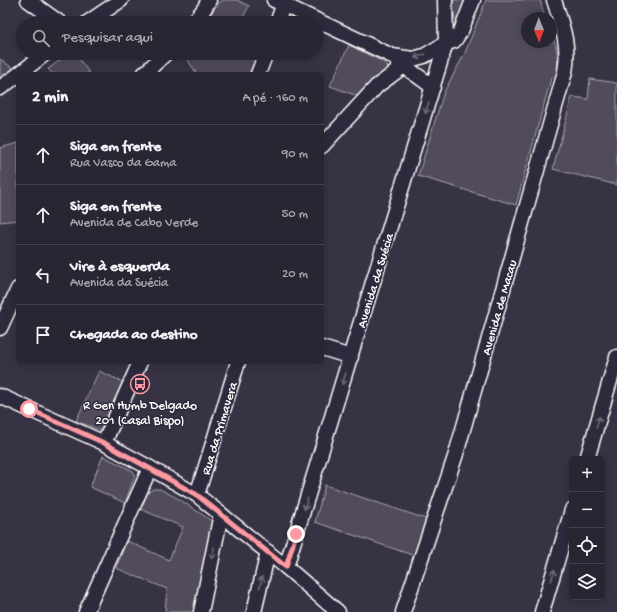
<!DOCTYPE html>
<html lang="pt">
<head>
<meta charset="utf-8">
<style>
  body { margin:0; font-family:"Gochi Hand",sans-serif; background:#353240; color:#f1f3f6 }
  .controls { position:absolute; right:12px; bottom:12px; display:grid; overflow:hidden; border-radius:6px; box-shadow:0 2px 10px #0003 }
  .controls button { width:36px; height:36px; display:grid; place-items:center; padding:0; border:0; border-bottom:1px solid #45434f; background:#292634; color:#f1f3f6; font:20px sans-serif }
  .compass { position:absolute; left:521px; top:12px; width:36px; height:36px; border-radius:50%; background:#292634; box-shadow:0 2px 10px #0003; rotate:179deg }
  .stop { position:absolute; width:12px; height:12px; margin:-9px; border:3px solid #ff9aa2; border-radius:50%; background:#fff }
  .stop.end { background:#ff9aa2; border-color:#fff; box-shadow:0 1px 4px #0008 }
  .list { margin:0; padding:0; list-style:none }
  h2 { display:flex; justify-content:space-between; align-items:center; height:52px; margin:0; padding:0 16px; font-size:17px }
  h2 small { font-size:13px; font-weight:400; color:#a5a5ac }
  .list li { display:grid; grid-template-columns:26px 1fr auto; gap:12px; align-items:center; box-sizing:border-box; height:60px; padding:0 16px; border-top:1px solid #45434f }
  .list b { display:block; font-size:15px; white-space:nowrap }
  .list p { margin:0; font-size:13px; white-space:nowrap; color:#a5a5ac }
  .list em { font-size:13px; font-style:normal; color:#a5a5ac }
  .icon { flex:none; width:22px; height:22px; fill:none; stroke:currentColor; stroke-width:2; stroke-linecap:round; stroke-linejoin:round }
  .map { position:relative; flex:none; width:617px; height:612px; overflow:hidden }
  .search { position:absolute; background:#292634; box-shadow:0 2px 10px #0003; left:16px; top:16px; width:308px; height:44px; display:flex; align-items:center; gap:10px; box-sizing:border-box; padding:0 14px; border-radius:22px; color:#a5a5ac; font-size:15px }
  .panel { position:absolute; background:#292634; box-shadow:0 2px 10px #0003; left:16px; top:72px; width:308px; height:292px; border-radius:6px }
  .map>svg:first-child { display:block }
  .green { fill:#514c5c; stroke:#a8a6ae }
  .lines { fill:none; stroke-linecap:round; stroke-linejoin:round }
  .minor-casing { stroke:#fff; stroke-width:17 }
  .minor { stroke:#2f2a3d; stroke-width:14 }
  .oneway { stroke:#6d6a77 }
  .route { stroke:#ff9aa2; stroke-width:5 }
  .labels { text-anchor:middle; stroke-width:3; stroke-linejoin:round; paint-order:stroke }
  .street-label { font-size:13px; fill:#fff; stroke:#2f2a3d }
  .poi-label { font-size:13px; fill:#fff; stroke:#2f2a3d }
</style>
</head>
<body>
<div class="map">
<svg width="617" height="612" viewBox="0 0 617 612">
  <rect width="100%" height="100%" fill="#373345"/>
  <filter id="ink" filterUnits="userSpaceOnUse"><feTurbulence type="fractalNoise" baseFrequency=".025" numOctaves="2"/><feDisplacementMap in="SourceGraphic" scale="8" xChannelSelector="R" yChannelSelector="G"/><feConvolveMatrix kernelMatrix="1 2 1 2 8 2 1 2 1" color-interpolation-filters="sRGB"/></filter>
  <g filter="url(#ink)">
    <!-- green -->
    <g class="green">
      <path d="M 223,0 L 237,0 L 249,6 L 240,23 L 204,23 L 218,4 Z"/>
      <path d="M 452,0 L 464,0 L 459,20 L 455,20 Z"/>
      <path d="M 486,0 L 540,0 L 545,18 L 527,18 L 527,42 L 551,42 L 551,37 C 560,46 557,64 557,75 L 551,79 L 516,205 L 418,176 L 444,92 L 465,53 Z"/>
      <path d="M 349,45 L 385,63 L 388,67 L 358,96 L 330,86 Z"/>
      <path d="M 70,53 L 75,53 L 90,74 L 53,74 L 48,69 Z"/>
      <path d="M 183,53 L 236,53 L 255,60 L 249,74 L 197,74 Z"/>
      <path d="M 0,59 L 14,69 L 0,78 Z"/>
      <path d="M 590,79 L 617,83 L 617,185 L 553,169 L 572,97 L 588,99 Z"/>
      <path d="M 18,143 L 18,220 L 0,222 L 0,148 Z"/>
      <path d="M 99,371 L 123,382 L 104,428 L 100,430 L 76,421 Z"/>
      <path d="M 103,456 L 133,471 L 135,475 L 125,503 L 90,487 Z"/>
      <path d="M 325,485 L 426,519 L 415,556 L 315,522 Z"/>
      <path d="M 153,489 L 160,489 L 179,499 L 213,522 L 195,612 L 165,612 L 167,589 L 116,568 L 127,541 L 169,560 L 183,527 L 140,509 L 148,493 Z"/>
    </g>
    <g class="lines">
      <defs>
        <g id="minor">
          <path d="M 28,0 L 60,23"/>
          <path d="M 274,0 L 392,56 L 404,66 L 433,87"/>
          <path d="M 87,23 L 121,0"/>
          <path d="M 193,23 L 204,9 L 209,0"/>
          <path d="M 277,23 L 285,0"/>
          <path d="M 392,56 L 413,59 L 424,56 L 446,43 L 454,41 L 461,31 L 473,0"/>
          <path d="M 19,74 L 46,53"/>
          <path d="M 144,74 L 166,53"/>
          <path d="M 258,74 L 266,53"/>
          <path d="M 0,88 L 18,75"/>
          <path d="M 322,146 L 377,86 L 404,66"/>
          <path d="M 0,328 L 18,289"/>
          <path d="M 322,348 L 351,357"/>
          <path d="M 0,396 L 104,443 L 150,468 L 197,495 L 286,567 L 338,612"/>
          <path d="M 104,443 L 140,362"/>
          <path d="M 587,459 L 617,357"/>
          <path d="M 197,495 L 238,362"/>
          <path d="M 286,567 L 446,43 L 445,0"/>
          <path d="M 86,612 L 150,468"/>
          <path d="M 201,612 L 221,514"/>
          <path d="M 254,612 L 268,552"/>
          <path d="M 403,612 L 456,454 L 565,72 C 570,46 562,25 554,0"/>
          <path d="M 542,612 L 572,510"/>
        </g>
      </defs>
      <!-- minor casing -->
      <use href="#minor" class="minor-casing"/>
      <!-- minor -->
      <use href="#minor" class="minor"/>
    </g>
    <!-- one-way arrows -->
    <defs><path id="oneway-shaft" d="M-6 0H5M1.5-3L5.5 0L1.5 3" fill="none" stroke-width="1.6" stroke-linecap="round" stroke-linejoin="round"/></defs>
    <g class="oneway">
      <use href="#oneway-shaft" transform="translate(420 56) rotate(161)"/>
      <use href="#oneway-shaft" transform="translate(427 108) rotate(107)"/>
      <use href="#oneway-shaft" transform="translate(344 379) rotate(107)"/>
      <use href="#oneway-shaft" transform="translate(598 422) rotate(-74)"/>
      <use href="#oneway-shaft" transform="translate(306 504) rotate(107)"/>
      <use href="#oneway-shaft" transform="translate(213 553) rotate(101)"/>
      <use href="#oneway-shaft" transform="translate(553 575) rotate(-74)"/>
      <use href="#oneway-shaft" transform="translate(261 582) rotate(-77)"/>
    </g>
  </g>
  <g class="lines" filter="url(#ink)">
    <!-- route -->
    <path class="route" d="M 29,409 L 104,443 L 197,495 L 286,567 L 296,534"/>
  </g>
  <!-- icons -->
  <defs>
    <symbol id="bus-ring" viewBox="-11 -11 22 22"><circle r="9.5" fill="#2f2a3d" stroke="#ff9aa2" stroke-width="1.5"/><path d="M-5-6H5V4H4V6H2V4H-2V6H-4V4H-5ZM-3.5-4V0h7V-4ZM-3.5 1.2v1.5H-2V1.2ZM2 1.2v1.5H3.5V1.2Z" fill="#ff9aa2"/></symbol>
  </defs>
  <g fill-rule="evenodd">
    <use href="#bus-ring" x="129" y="373" width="22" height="22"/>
  </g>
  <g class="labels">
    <!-- street labels -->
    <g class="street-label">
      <text transform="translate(374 280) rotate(-73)" y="5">Avenida da Suécia</text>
      <text transform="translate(498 307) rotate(-74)" y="5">Avenida de Macau</text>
      <text transform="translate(218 428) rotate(-73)" y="5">Rua da Primavera</text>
    </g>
    <!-- poi labels -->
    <g class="poi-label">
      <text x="140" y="409">R Gen Humb Delgado<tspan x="140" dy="15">201 (Casal Bispo)</tspan></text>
    </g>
  </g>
</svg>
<div class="controls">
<button>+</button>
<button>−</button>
<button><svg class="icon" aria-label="locate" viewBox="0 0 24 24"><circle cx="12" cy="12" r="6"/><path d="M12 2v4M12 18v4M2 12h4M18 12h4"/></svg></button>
<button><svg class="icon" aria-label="layers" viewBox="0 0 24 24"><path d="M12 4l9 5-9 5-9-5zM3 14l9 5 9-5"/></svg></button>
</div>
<svg class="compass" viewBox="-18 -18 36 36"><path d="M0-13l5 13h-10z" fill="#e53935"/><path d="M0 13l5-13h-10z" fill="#a5a5ac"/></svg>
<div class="stop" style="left:29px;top:409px"></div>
<div class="stop end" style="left:296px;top:534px"></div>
<div class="search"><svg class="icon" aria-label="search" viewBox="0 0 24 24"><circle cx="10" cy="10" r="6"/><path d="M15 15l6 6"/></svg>Pesquisar aqui</div>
<section class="panel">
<h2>2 min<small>A pé · 160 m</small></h2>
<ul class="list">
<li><svg class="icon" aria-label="ahead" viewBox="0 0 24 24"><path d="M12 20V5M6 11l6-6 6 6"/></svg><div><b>Siga em frente</b><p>Rua Vasco da Gama</p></div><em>90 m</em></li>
<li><svg class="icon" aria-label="ahead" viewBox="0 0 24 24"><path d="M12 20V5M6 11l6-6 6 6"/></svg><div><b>Siga em frente</b><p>Avenida de Cabo Verde</p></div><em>50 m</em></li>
<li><svg class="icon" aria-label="left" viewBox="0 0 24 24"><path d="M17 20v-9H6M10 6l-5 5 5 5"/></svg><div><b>Vire à esquerda</b><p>Avenida da Suécia</p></div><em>20 m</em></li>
<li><svg class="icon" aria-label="arrive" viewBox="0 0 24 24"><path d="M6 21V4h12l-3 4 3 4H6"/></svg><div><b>Chegada ao destino</b></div></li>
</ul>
</section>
</div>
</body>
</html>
